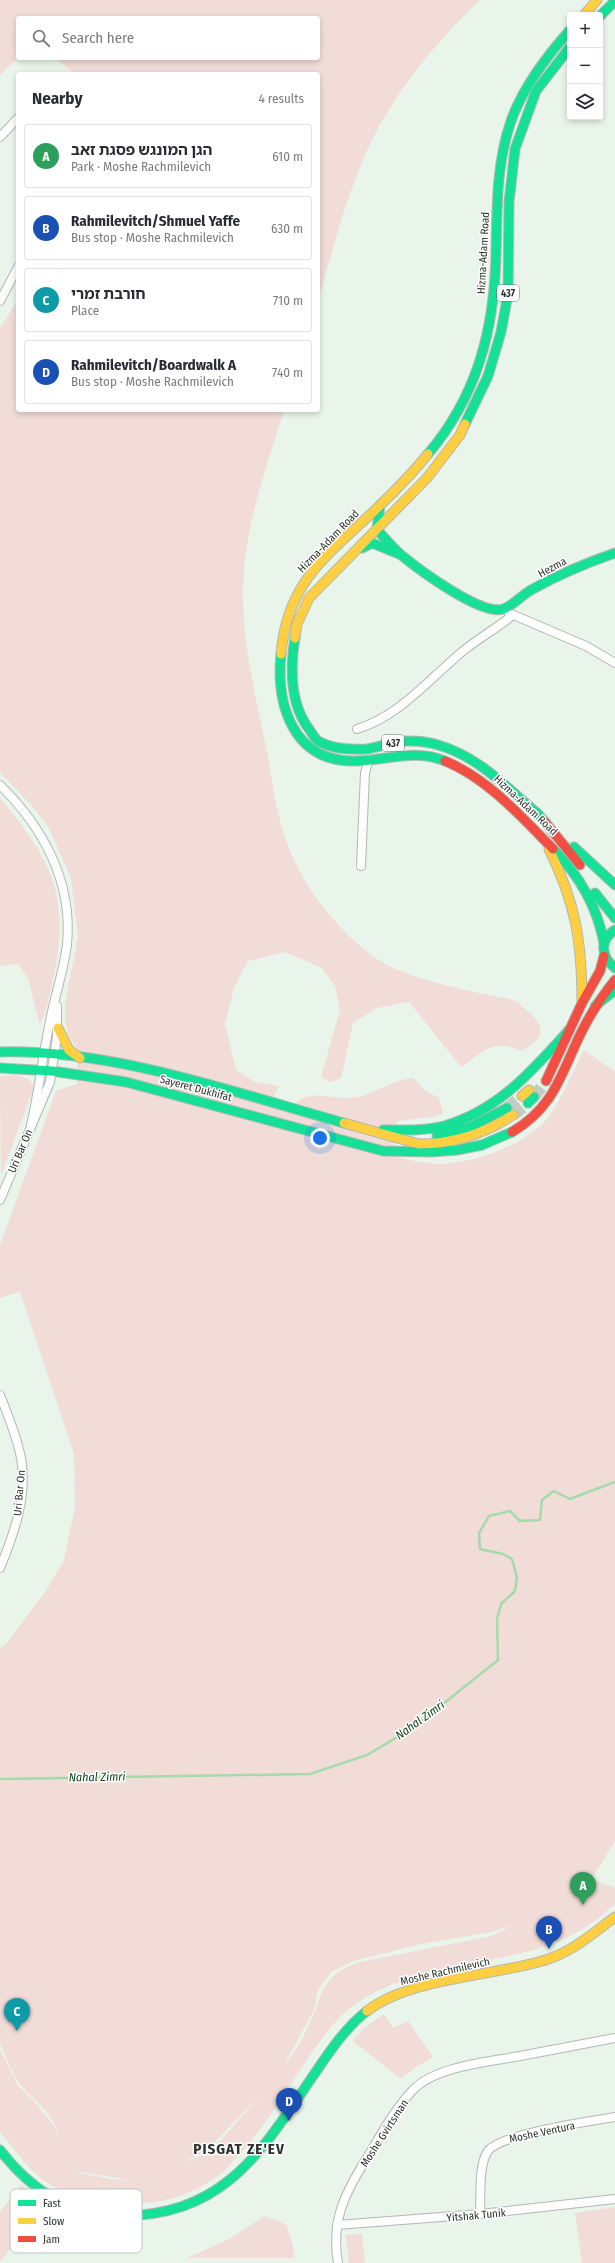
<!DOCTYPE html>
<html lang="en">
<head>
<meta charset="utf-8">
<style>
  body { margin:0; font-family:"Fira Sans Condensed","Noto Sans Hebrew",sans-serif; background:#f7f7f7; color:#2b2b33 }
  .controls { position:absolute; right:12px; top:12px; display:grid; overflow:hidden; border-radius:4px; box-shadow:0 2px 6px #0003 }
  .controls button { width:36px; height:36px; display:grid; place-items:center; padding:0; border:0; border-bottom:1px solid #e1e1e2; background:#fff; color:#2b2b33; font:20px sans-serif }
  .you { position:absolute; left:320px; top:1138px; width:14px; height:14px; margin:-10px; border:3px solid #fff; border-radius:50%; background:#1a73e8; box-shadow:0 0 0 6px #1a73e833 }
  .badge { display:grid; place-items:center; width:26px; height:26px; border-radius:50%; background:#0f766e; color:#fff; font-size:13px; font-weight:700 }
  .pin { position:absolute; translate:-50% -33px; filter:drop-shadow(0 1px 2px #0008) }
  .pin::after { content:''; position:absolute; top:21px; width:14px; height:12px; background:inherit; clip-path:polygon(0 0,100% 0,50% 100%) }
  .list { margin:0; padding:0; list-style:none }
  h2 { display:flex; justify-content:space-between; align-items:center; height:52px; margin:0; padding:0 16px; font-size:17px }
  h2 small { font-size:13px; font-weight:400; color:#7c7c81 }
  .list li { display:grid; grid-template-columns:26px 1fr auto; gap:12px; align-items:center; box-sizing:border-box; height:64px; margin:0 8px 8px; padding:0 8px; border:1px solid #e1e1e2; border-radius:4px }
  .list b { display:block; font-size:15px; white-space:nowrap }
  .list p { margin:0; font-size:13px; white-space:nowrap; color:#7c7c81 }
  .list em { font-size:13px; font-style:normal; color:#7c7c81 }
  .icon { flex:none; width:22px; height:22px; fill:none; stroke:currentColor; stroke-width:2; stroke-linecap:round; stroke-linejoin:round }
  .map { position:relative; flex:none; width:615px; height:2263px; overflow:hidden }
  .search { position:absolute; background:#fff; box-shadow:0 2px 6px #0003; left:16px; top:16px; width:304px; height:44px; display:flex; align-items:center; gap:10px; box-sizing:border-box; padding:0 14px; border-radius:4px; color:#7c7c81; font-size:15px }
  .panel { position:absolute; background:#fff; box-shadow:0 2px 6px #0003; left:16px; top:72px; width:304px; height:340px; border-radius:4px }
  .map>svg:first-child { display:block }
  .green { fill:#f1dcd8; fill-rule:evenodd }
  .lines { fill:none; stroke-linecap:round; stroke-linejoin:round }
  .stream { stroke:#a5daac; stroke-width:2.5 }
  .secondary-tunnel { stroke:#c3cdc4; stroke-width:12; stroke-dasharray:12 6; stroke-linecap:butt }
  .street-casing { stroke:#b1b9b2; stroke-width:10 }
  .fast-casing { stroke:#b1b9b2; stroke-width:11 }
  .slow-casing { stroke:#b1b9b2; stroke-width:11 }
  .jam-casing { stroke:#b1b9b2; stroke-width:11 }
  .street { stroke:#fcfdfc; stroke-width:8 }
  .fast { stroke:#16e098; stroke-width:9 }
  .slow { stroke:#ffcf43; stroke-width:9 }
  .jam { stroke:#f24e42; stroke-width:9 }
  .labels { text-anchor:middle; stroke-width:3; stroke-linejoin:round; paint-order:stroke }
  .shield { fill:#fff; stroke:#6b706c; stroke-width:1 }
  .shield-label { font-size:10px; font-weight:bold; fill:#2c332d }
  .street-label { font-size:11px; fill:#2c332d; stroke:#fff }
  .water-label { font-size:12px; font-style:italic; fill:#10431b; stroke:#fff }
  .district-label { font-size:15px; font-weight:bold; letter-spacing:1px; fill:#2c332d; stroke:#fff }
  .key { fill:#fff; stroke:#c0c2c0; stroke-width:1 }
  .key-label { font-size:11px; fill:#2c332d }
</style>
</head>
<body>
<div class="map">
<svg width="615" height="2263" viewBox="0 0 615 2263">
  <rect width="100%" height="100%" fill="#e9f4ea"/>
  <!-- green -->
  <g class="green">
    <path d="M 0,0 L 480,0 C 428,50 382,107 357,175 C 341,215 331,258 318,300 L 318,74 L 75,74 L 55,58 L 318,58 L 318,18 L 18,18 L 18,58 L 0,75 Z"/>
    <path d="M 18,300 L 18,410 L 284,410 C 269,459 251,508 245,559 C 237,624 254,689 267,752 C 273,785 277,820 290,851 C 300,874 316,901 333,919 C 350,938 370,957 393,968 C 418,979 447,986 474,992 C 487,995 502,996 514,1001 C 519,1003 523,1007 527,1011 C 549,1028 543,1039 521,1051 C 492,1038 485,1051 461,1067 L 409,1002 L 377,1008 L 353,1023 L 341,1078 L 330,1082 L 321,1077 L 340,1010 L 335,986 L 322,968 L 285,952 L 248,961 L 234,988 L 225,1024 L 236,1070 L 255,1082 L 279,1086 L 273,1097 L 296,1104 L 298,1100 C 318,1090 337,1101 358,1097 C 379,1092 391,1080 413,1078 L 426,1091 L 439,1098 L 443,1113 L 433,1117 L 397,1121 L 394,1156 C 408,1160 424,1163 438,1164 C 473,1164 530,1144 550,1115 C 564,1095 573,1071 584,1050 L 615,1072 L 615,1841 L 594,1875 L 581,1882 L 591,1878 L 615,1888 L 615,1903 C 546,1975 439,1950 360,2001 C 334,2017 317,2046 300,2070 C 280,2101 261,2132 236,2158 C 230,2164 225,2172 218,2176 C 171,2209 119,2211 66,2192 C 41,2183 25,2164 10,2144 C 7,2140 1,2135 0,2130 C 0,2124 0,2115 0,2109 C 0,2089 0,2070 0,2050 L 19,2087 L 33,2100 L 54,2126 L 59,2138 C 53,2108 30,2101 16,2078 C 10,2068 5,2055 0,2044 L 0,1648 L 6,1644 L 46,1591 L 64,1560 L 75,1507 L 74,1454 L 20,1292 L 0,1298 L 0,1245 L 56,1091 L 77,1084 L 78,1051 L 68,1034 L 65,1020 L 65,1003 L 78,937 L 71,878 L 48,826 L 31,805 L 0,772 L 0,328 ZM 515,1924 L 492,1936 L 360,1962 C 349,1966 339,1970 331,1979 C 321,1989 320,1999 315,2011 C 307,2031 296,2052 283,2067 L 315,2008 L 317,1992 L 331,1972 L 353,1961 L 422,1944 L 491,1932 ZM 264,2091 L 215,2147 L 200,2156 L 179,2164 L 206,2151 ZM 65,2157 L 80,2172 L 130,2180 L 111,2179 L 80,2173 Z"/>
    <path d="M 0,798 C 48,856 70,892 55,969 C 51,988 48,1007 40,1025 L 28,978 L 18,964 L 0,966 Z"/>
    <path d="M 14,1075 C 24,1077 30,1077 34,1087 L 1,1176 L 0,1076 Z"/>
    <path d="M 384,2014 L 393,2028 L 408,2021 L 433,2057 L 416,2067 L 401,2079 L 353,2041 L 364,2028 Z"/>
    <path d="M 21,2185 L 45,2203 L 0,2262 L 0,2212 Z"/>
    <path d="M 615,2207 L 615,2263 L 582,2263 L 575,2213 Z"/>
    <path d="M 265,2216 L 287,2225 L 294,2250 L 293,2258 L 187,2258 L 227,2240 Z"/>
    <path d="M 362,2234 L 365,2263 L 349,2263 L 346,2235 Z"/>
  </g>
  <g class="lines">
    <!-- stream -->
    <path class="stream" d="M 0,1779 L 310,1774 L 367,1755 L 414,1727 L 498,1660 L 497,1619 L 501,1604 L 515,1591 L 517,1577 L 512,1559 L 503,1554 L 480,1549 L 479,1533 L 489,1516 L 510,1511 L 520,1521 L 540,1520 L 542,1500 L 554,1491 L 570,1499 L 615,1482"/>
    <!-- secondary-tunnel -->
    <g class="secondary-tunnel">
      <path d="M 534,1097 L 546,1081"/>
      <path d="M 507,1108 L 522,1096"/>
      <path d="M 513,1115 L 528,1103"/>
    </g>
    <defs>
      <g id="street">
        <path d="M 0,137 L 18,118"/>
        <path d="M 0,301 L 18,267"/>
        <path d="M 509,613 L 586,646 L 615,663"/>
        <path d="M 357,729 C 400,716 429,679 463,651 C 479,638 497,628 513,615"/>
        <path d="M 0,785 C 43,827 73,882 67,944 C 64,970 55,995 50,1021 C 43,1055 39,1090 31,1125"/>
        <path d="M 361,866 L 365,773 L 368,762 L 372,759"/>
        <path d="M 0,1200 L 50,1082 L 57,1037 L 57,1006"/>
        <path d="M 0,1395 C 8,1415 17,1437 21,1458 C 28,1495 14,1534 0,1568"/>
        <path d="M 480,2214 C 481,2197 478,2165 488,2151 C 500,2134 591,2121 615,2117"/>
        <path d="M 337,2225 L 480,2214 L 615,2199"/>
        <path d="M 338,2263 C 331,2221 344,2195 365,2161 C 380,2137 394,2109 414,2089 C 437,2066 489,2062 520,2056 C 552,2050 583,2044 615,2038"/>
      </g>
      <g id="fast">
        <path d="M 600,16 L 615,1"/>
        <path d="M 465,424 L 488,376 L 501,332 L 508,294 L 509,202 L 515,149 L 536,91 L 570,47"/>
        <path d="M 428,454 C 477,396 494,331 496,256 C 497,211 496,164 511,121 C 523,87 546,57 570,30"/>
        <path d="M 380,505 L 377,530 C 385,538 392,547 400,554 C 418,569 481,616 503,609 C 513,606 522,595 531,590 C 558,575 586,563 615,553"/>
        <path d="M 362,548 L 372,543 L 399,554"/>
        <path d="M 295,638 C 290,669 290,704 309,729 C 312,733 314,738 318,741 C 332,749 350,750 366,749 C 376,748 386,744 395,742 C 408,740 426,741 438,745 C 478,756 506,787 537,813 L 545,822"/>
        <path d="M 281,654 C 276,705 293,762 355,761 C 386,761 414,748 445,761"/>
        <path d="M 574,847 L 615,885"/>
        <path d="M 553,849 C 580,876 597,906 604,943"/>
        <path d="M 595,893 L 615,918"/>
        <path d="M 615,930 C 599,940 601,957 615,968"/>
        <path d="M 595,1006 L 615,990"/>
        <path d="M 0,1052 C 113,1049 236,1093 344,1123"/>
        <path d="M 0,1068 L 52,1071 L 126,1082 L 383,1151 L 431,1152 L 457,1150 L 482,1145 L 512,1132"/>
        <path d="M 528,1103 L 534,1097"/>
        <path d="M 383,1130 C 403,1130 424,1131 444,1126 C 498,1111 533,1070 569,1030"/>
        <path d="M 437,1136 L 470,1127 L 507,1108"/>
        <path d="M 0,2150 C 29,2188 70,2216 119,2216 C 225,2216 261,2152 315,2073 C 330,2051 346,2027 367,2011"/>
      </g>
      <g id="slow">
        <path d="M 584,15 L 597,0"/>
        <path d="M 295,638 L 297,624 L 309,598 L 427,478 L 460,435 L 465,424"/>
        <path d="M 281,654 C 287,583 325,557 373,512 C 392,494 411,475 428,454"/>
        <path d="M 549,849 C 576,904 582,942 582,1003"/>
        <path d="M 58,1028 L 69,1050 L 80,1058"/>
        <path d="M 522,1096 L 529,1090"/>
        <path d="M 344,1123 L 419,1144 C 454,1144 484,1134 513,1115"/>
        <path d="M 367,2011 C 410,1978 491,1976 542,1961 C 571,1953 592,1934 615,1917"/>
      </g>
      <g id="jam">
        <path d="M 445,761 C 487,778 522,817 553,849"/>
        <path d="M 545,822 L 580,865"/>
        <path d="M 546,1081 L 582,1003 L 600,971 L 604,956"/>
        <path d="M 512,1132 C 555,1107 561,1073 582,1031 C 591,1013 602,996 615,980"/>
      </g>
    </defs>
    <!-- street casing -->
    <use href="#street" class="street-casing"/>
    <!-- fast casing -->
    <use href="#fast" class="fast-casing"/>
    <!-- slow casing -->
    <use href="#slow" class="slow-casing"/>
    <!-- jam casing -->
    <use href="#jam" class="jam-casing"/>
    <!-- street -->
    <use href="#street" class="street"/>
    <!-- fast -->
    <use href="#fast" class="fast"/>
    <!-- slow -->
    <use href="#slow" class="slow"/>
    <!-- jam -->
    <use href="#jam" class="jam"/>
  </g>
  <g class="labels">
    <!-- shield labels -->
    <g class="shield">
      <rect x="497" y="285" width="22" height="16" rx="3"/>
      <rect x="382" y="735" width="22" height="16" rx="3"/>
    </g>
    <g class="shield-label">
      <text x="508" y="297">437</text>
      <text x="393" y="747">437</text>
    </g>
    <!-- street labels -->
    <g class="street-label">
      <text transform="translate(483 253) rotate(-87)" y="4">Hizma-Adam Road</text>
      <text transform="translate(328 541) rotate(-46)" y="4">Hizma-Adam Road</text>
      <text transform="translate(552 567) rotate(-28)" y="4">Hezma</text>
      <text transform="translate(526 805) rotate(43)" y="4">Hizma-Adam Road</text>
      <text transform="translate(196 1088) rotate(15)" y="4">Sayeret Dukhifat</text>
      <text transform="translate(20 1151) rotate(-67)" y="4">Uri Bar On</text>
      <text transform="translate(19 1493) rotate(-85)" y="4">Uri Bar On</text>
      <text transform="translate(445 1971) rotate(-13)" y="4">Moshe Rachmilevich</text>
      <text transform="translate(542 2132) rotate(-12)" y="4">Moshe Ventura</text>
      <text transform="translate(384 2133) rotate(-57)" y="4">Moshe Gvirtsman</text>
      <text transform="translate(476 2215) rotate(-5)" y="4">Yitshak Tunik</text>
    </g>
    <!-- water labels -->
    <g class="water-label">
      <text transform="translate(420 1720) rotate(-36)" y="4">Nahal Zimri</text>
      <text transform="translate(97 1777) rotate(-1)" y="4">Nahal Zimri</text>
    </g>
    <!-- district labels -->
    <g class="district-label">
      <text x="239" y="2154">PISGAT ZE'EV</text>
    </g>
  </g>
  <!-- legend -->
  <rect x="10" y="2189" width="132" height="64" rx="6" class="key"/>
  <rect x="18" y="2200" width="18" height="6" fill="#16e098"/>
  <rect x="18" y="2218" width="18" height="6" fill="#ffcf43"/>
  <rect x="18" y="2236" width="18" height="6" fill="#f24e42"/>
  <g class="key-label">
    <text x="43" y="2207">Fast</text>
    <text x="43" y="2225">Slow</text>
    <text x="43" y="2243">Jam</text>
  </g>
</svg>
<div class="controls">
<button>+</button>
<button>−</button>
<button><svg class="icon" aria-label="layers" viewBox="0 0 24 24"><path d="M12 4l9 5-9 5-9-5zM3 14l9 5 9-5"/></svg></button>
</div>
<div class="you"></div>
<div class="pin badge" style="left:583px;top:1905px;background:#2e9e5b">A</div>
<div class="pin badge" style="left:549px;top:1949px;background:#1a4fb4">B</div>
<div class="pin badge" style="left:17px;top:2031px;background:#0f9aa8">C</div>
<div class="pin badge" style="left:289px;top:2121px;background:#1a4fb4">D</div>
<div class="search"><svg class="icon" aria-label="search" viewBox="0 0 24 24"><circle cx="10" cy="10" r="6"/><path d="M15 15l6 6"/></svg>Search here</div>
<section class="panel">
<h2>Nearby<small>4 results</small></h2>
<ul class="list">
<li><span class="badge" style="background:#2e9e5b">A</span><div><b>הגן המונגש פסגת זאב</b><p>Park · Moshe Rachmilevich</p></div><em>610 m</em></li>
<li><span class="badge" style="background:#1a4fb4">B</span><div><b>Rahmilevitch/Shmuel Yaffe</b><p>Bus stop · Moshe Rachmilevich</p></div><em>630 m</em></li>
<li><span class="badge" style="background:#0f9aa8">C</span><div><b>חורבת זמרי</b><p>Place</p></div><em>710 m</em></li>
<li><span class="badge" style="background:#1a4fb4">D</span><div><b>Rahmilevitch/Boardwalk A</b><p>Bus stop · Moshe Rachmilevich</p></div><em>740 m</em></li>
</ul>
</section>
</div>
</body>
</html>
